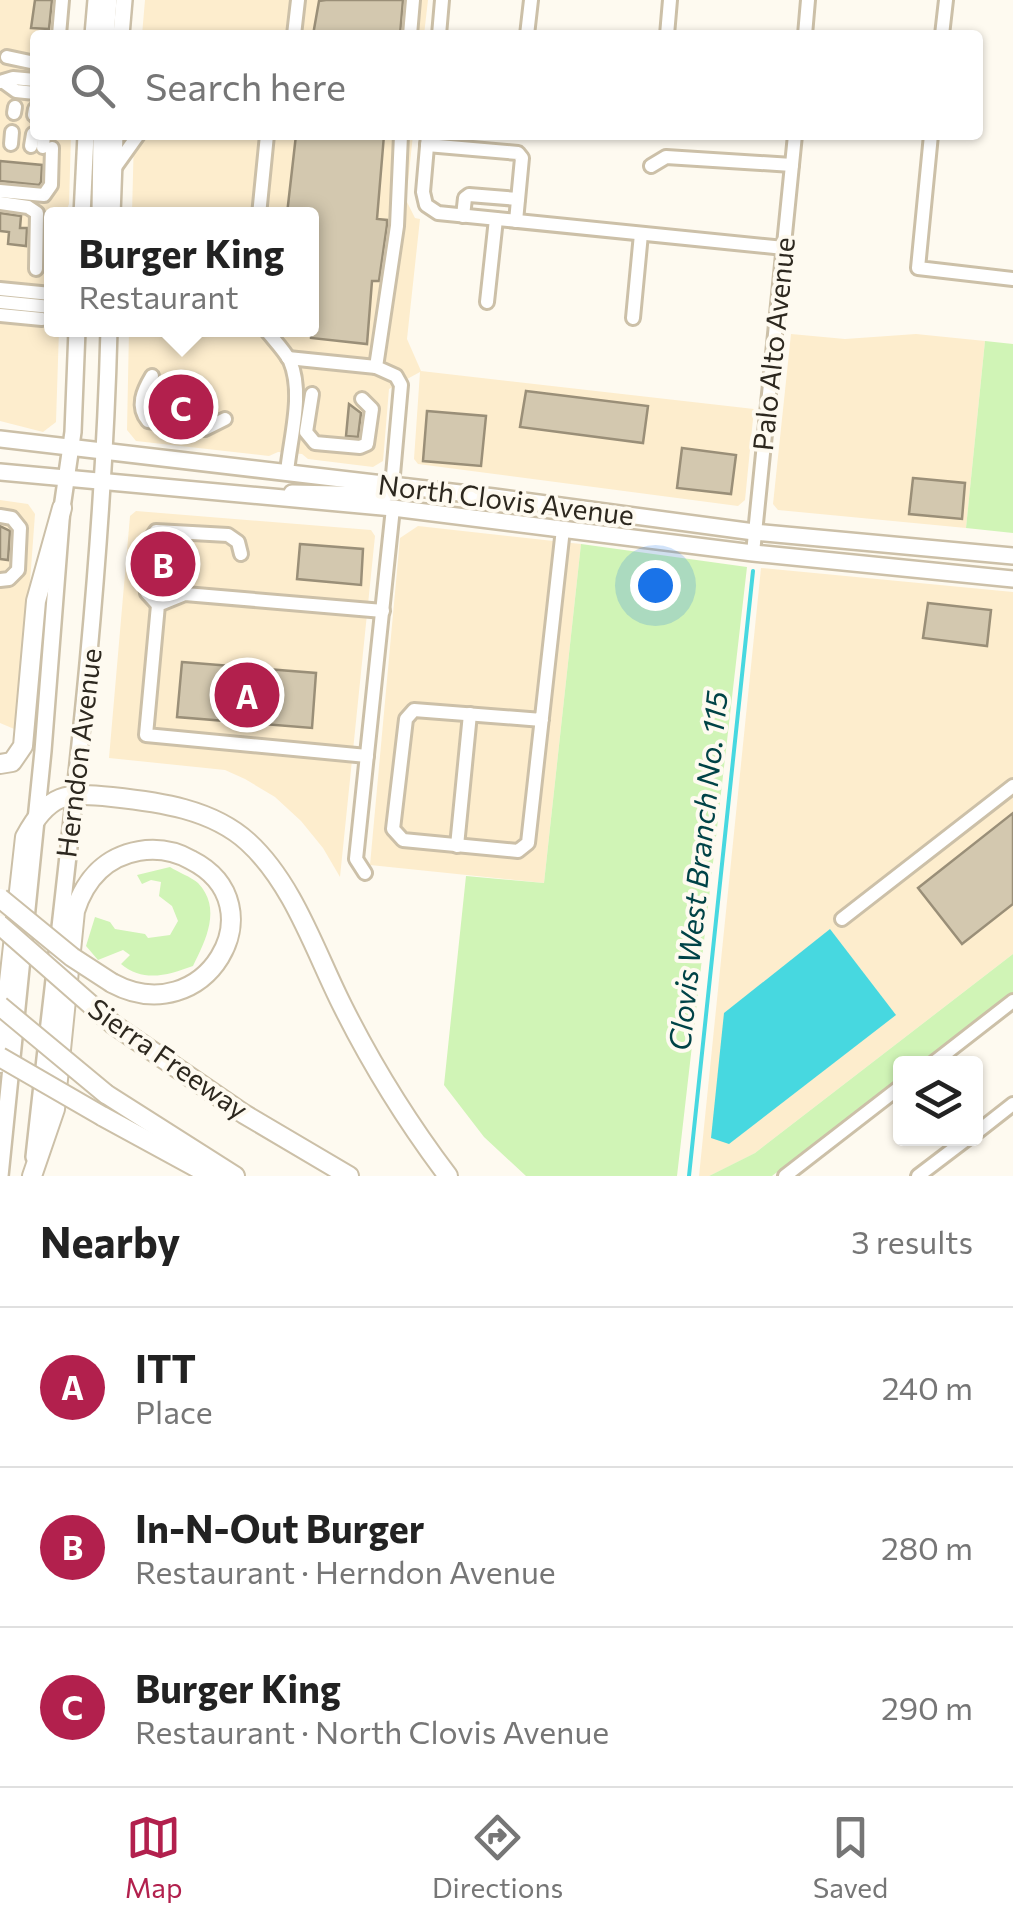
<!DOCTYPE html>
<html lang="en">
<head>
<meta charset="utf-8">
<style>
  body { margin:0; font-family:Commissioner,sans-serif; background:#f6f6f6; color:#222 }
  .controls { position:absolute; right:30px; bottom:30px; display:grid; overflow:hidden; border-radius:10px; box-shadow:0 2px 8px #0004 }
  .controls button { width:90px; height:90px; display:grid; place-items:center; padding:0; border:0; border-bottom:2px solid #e0e0e0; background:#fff; color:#222; font:50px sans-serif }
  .you { position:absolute; left:655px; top:585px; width:35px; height:35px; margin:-25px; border:8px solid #fff; border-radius:50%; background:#1a73e8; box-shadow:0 0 0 15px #1a73e833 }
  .badge { display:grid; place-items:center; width:65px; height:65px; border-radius:50%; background:#b2204d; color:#fff; font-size:32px; font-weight:700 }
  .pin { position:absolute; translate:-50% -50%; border:5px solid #fff; box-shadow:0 2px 10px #0006 }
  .popup { position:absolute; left:44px; top:207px; width:275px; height:130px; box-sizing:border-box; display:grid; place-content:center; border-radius:10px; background:#fff; filter:drop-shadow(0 2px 8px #0005); font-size:32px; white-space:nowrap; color:#767676 }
  .popup b { font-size:38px; color:#222 }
  .popup::after { content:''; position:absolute; left:50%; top:100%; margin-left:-20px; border:20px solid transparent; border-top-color:#fff }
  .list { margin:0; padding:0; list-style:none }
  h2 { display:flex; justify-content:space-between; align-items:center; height:130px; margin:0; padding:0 40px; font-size:42px }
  h2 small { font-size:32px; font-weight:400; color:#767676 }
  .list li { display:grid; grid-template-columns:65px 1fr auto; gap:30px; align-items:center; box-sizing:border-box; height:160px; padding:0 40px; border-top:2px solid #e0e0e0 }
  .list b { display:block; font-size:38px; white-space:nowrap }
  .list p { margin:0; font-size:32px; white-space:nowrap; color:#767676 }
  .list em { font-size:32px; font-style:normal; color:#767676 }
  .icon { flex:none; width:55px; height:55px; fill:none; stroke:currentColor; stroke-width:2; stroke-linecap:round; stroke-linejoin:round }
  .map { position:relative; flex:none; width:1013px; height:1176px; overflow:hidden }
  .search { position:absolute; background:#fff; box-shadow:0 2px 8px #0004; left:30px; right:30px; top:30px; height:110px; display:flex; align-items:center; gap:25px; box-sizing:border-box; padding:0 35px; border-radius:10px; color:#767676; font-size:38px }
  .sheet { height:610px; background:#fff }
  nav { display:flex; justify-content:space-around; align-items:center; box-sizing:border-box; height:140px; border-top:2px solid #e0e0e0; background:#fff; font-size:28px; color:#767676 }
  nav a { display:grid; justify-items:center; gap:5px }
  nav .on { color:#b2204d }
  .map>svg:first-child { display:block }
  .built { fill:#fdedcd }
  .green { fill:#d0f4b6 }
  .water { fill:#47d8e0 }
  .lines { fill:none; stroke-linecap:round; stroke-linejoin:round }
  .stream { stroke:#47d8e0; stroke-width:4 }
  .building { fill:#d3c8af; stroke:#9a8f78; stroke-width:2.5 }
  .minor-casing { stroke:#ccc0a8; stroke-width:18 }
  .major-casing { stroke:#ccc0a8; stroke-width:20 }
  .highway-casing { stroke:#ccc0a8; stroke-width:22 }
  .minor { stroke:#fff; stroke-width:12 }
  .major { stroke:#fff; stroke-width:15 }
  .highway { stroke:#fff; stroke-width:18 }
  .highway-bridge-casing { stroke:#ccc0a8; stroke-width:22; stroke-linecap:butt }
  .highway-bridge { stroke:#fff; stroke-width:18 }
  .labels { text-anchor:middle; stroke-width:8; stroke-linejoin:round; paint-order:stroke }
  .street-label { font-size:28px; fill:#2d281f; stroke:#fefaf0 }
  .water-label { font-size:30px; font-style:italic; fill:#004347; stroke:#fefaf0 }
</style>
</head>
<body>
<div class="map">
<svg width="1013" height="1176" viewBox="0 0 1013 1176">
  <rect width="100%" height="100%" fill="#fefaf0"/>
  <!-- built -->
  <g class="built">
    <path d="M 0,0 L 70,0 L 67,35 L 35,35 L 35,135 L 71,135 L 69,204 L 65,214 L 51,215 L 51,330 L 59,330 L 56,422 L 43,432 L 0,421 Z"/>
    <path d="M 145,0 L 428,0 L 424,35 L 142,35 Z"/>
    <path d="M 134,135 L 413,135 L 406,200 L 415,218 L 420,219 L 407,339 L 421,371 L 754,409 L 745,500 L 738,506 L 418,464 L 414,459 L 420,372 L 389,389 L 383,461 L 373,467 L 308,459 L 302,454 L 278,452 L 269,456 L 136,441 L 127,430 L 129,330 L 311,330 L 311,215 L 132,214 Z"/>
    <path d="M 791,334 L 845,339 L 916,334 L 985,341 L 966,528 L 778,510 L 773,504 Z"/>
    <path d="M 0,500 L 28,504 L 35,514 L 19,731 L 0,723 Z"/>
    <path d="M 136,511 L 371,530 L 375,536 L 340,877 L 323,848 L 301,821 L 275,797 L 245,779 L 225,770 L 109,758 L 130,516 Z"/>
    <path d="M 418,526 L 581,544 L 544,883 L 370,865 L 400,538 Z"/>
    <path d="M 761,568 L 1013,592 L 1013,954 L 755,1153 L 709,1176 L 699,1176 Z"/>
  </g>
  <!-- green -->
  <g class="green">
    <path d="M 985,341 L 1013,344 L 1013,533 L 966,528 Z"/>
    <path d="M 581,544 L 747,567 L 677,1176 L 526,1176 L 484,1137 L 444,1085 L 466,876 L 544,883 Z"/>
    <path d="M 170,867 C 178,872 191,877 198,883 C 222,908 206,940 193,966 C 168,975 144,983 121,964 L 130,955 L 123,950 L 98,960 L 86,946 L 95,917 L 110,922 L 115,929 L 145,934 L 148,938 L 170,935 L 178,921 L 172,906 L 159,896 L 161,882 L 151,880 L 142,884 L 137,875 Z"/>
    <path d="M 1013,954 L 1013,992 L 920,1063 L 900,1064 L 900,1078 L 772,1176 L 709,1176 L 755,1153 Z"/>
  </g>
  <!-- water -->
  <path class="water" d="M 830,929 L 896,1015 L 729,1144 L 711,1138 L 724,1013 Z"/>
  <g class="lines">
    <!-- stream -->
    <path class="stream" d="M 689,1176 L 753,571"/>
  </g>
  <!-- building -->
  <g class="building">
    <path d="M 35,0 L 52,0 L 49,29 L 31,28 Z"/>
    <path d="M 326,0 L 403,0 L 400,35 L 313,35 L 319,1 Z"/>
    <path d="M 296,135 L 384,135 L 377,219 L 387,220 L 387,225 L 379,281 L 372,281 L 367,344 L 311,338 L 311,214 L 287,214 Z"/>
    <path d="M 0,161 L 42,165 L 41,182 L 39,185 L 0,181 Z"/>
    <path d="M 0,213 L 21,216 L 20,228 L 27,228 L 26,246 L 8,244 L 9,232 L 0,231 Z"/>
    <path d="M 526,391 L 648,406 L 643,443 L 520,427 Z"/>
    <path d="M 159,394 L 204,398 L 202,419 L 157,412 Z"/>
    <path d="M 349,404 L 361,413 L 358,437 L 346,436 Z"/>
    <path d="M 427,411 L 486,416 L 481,466 L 423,461 Z"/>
    <path d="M 682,448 L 736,455 L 731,494 L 677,488 Z"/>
    <path d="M 913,478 L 965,483 L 962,519 L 909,514 Z"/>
    <path d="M 0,526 L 10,531 L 8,560 L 0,559 Z"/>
    <path d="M 161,541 L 177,543 L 173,588 L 156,586 Z"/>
    <path d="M 300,544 L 363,549 L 361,585 L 297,579 Z"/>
    <path d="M 928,603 L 991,610 L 987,646 L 923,638 Z"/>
    <path d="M 182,662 L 316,673 L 312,728 L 177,717 Z"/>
    <path d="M 1013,813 L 1013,904 L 962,944 L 918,888 Z"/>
  </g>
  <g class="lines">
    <defs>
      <g id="minor">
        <path d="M 59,35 L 62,0"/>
        <path d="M 294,35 L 298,0"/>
        <path d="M 410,35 L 413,0"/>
        <path d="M 439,35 L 442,0"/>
        <path d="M 527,35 L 531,0"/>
        <path d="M 667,35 L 670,0"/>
        <path d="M 805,35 L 808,0"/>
        <path d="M 942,35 L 946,0"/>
        <path d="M 7,57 L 35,63"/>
        <path d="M 0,82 L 13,78 L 35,80"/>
        <path d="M 5,83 L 16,91 L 35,93"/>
        <path d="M 14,113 L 15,107"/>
        <path d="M 34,115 L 35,109"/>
        <path d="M 428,135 L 423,192 L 426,205 L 438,213 L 784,248"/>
        <path d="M 931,135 L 918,268 L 1013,279"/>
        <path d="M 11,144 L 12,132"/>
        <path d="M 427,145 L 518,153 L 522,158 L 516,221"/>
        <path d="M 31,146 L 33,134"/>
        <path d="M 43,147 L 44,135"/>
        <path d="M 651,166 L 666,157 L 792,165"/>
        <path d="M 113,170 L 138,135"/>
        <path d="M 0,191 L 44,195 L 51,185 L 52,148"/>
        <path d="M 0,203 L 28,207 L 37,213 L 36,269"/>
        <path d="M 259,215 L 267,135"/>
        <path d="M 463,216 L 465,198 L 469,195 L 518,199"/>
        <path d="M 0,289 L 51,294"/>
        <path d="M 0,302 L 51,307"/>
        <path d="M 487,302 L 496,219"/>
        <path d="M 0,315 L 42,319"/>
        <path d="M 633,318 L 641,234"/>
        <path d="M 266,330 C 274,340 284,350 290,361 C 304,393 290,439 287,472"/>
        <path d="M 288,358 L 376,367"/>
        <path d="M 152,376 C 143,391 136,406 148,421 L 205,429 L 225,419"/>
        <path d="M 312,394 L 306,432 L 315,443 L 360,447 L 367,444 L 372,409 L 362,399"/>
        <path d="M 392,486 L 401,385 L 396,376 L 376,367 L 397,226 L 401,135"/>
        <path d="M 0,516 L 12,518 L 20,528 L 18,570 L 9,579 L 0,580"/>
        <path d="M 753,553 L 795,135"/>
        <path d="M 158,605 L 147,593 L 146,586 L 150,540 L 156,531 L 228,535 L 238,542 L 241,554"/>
        <path d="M 542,720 L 414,710 L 406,719 L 393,829 L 403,840 L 518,851 L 528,843 L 563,529"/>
        <path d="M 367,756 L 146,735 L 158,605 L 185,594 L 383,611"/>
        <path d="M 457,846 L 470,714"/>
        <path d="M 365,873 L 356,859 L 393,508"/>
        <path d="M 842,919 L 1013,786"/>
        <path d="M 932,1064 L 1013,1001"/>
        <path d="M 976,1133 L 1013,1104"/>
        <path d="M 785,1176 L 900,1087"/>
        <path d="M 918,1176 L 968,1138"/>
      </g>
      <g id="major">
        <path d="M 93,35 L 96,0"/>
        <path d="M 106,35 L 109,0"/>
        <path d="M 121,35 L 124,0"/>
        <path d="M 82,215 L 86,135"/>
        <path d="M 100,215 L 101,135"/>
        <path d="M 112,215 L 115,135"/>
        <path d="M 0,439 L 494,497 L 754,532 L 1013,556"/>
        <path d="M 0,472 L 393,508 L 753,553 L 1013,579"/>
        <path d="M 292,493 L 379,495 L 386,494 L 392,486"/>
        <path d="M 34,1157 C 64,881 102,607 109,330"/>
        <path d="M 0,1176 L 43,751 L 62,508 L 73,432 L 77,330"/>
      </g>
      <g id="highway">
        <path d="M 0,764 L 12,762 L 23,746 L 36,601 L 62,508"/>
        <path d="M 114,1025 L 244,1114 L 349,1176"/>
        <path d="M 0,1063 L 25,837 C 49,793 66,792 112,797 C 159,802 212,809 248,842 C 294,884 316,954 343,1007 C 373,1067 408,1123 448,1176"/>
        <path d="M 106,1094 L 235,1176"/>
        <path d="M 102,1116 L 212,1176"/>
        <path d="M 32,1176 L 55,1109 L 75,911 C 85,880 105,857 139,851 C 157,848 175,851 191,860 C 280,905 205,1033 112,983"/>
      </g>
    </defs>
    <!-- minor casing -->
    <use href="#minor" class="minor-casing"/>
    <!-- major casing -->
    <use href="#major" class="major-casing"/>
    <!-- highway casing -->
    <use href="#highway" class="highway-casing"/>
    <!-- minor -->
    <use href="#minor" class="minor"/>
    <!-- major -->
    <use href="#major" class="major"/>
    <!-- highway -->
    <use href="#highway" class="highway"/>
    <defs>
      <g id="highway-bridge">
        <path d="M 0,898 L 72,957 L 112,983"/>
        <path d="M 0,925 L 114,1025"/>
        <path d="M 0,1006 L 106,1094"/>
        <path d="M 0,1057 L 102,1116"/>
      </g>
    </defs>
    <!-- highway-bridge casing -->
    <use href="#highway-bridge" class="highway-bridge-casing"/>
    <!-- highway-bridge -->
    <use href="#highway-bridge" class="highway-bridge"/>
  </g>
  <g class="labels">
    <!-- street labels -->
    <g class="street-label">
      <text transform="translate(774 344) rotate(-84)" y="10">Palo Alto Avenue</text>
      <text transform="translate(506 500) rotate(7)" y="10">North Clovis Avenue</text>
      <text transform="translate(79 753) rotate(-83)" y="10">Herndon Avenue</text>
      <text transform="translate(168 1059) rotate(35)" y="10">Sierra Freeway</text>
    </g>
    <!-- water labels -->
    <g class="water-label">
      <text transform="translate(699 871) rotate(-84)" y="10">Clovis West Branch No. 115</text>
    </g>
  </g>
</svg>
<div class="controls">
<button><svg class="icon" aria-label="layers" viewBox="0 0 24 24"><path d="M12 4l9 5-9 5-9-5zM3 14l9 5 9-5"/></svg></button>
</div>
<div class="you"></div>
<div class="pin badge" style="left:247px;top:695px">A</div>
<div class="pin badge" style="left:163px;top:564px">B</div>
<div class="pin badge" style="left:181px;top:407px">C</div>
<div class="popup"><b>Burger King</b>Restaurant</div>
<div class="search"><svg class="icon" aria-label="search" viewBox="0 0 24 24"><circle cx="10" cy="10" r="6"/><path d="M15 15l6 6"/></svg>Search here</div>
</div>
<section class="sheet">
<h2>Nearby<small>3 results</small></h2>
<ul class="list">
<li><span class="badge">A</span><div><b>ITT</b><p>Place</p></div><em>240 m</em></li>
<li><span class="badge">B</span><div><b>In-N-Out Burger</b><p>Restaurant · Herndon Avenue</p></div><em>280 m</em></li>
<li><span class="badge">C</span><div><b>Burger King</b><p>Restaurant · North Clovis Avenue</p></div><em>290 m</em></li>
</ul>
</section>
<nav>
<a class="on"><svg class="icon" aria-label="map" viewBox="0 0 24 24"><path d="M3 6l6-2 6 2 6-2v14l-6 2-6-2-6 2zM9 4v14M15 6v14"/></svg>Map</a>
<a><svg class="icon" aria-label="directions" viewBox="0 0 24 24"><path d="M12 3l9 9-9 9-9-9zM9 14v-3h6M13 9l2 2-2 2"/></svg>Directions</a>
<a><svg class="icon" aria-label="saved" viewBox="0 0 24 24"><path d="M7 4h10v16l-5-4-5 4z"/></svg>Saved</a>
</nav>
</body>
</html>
